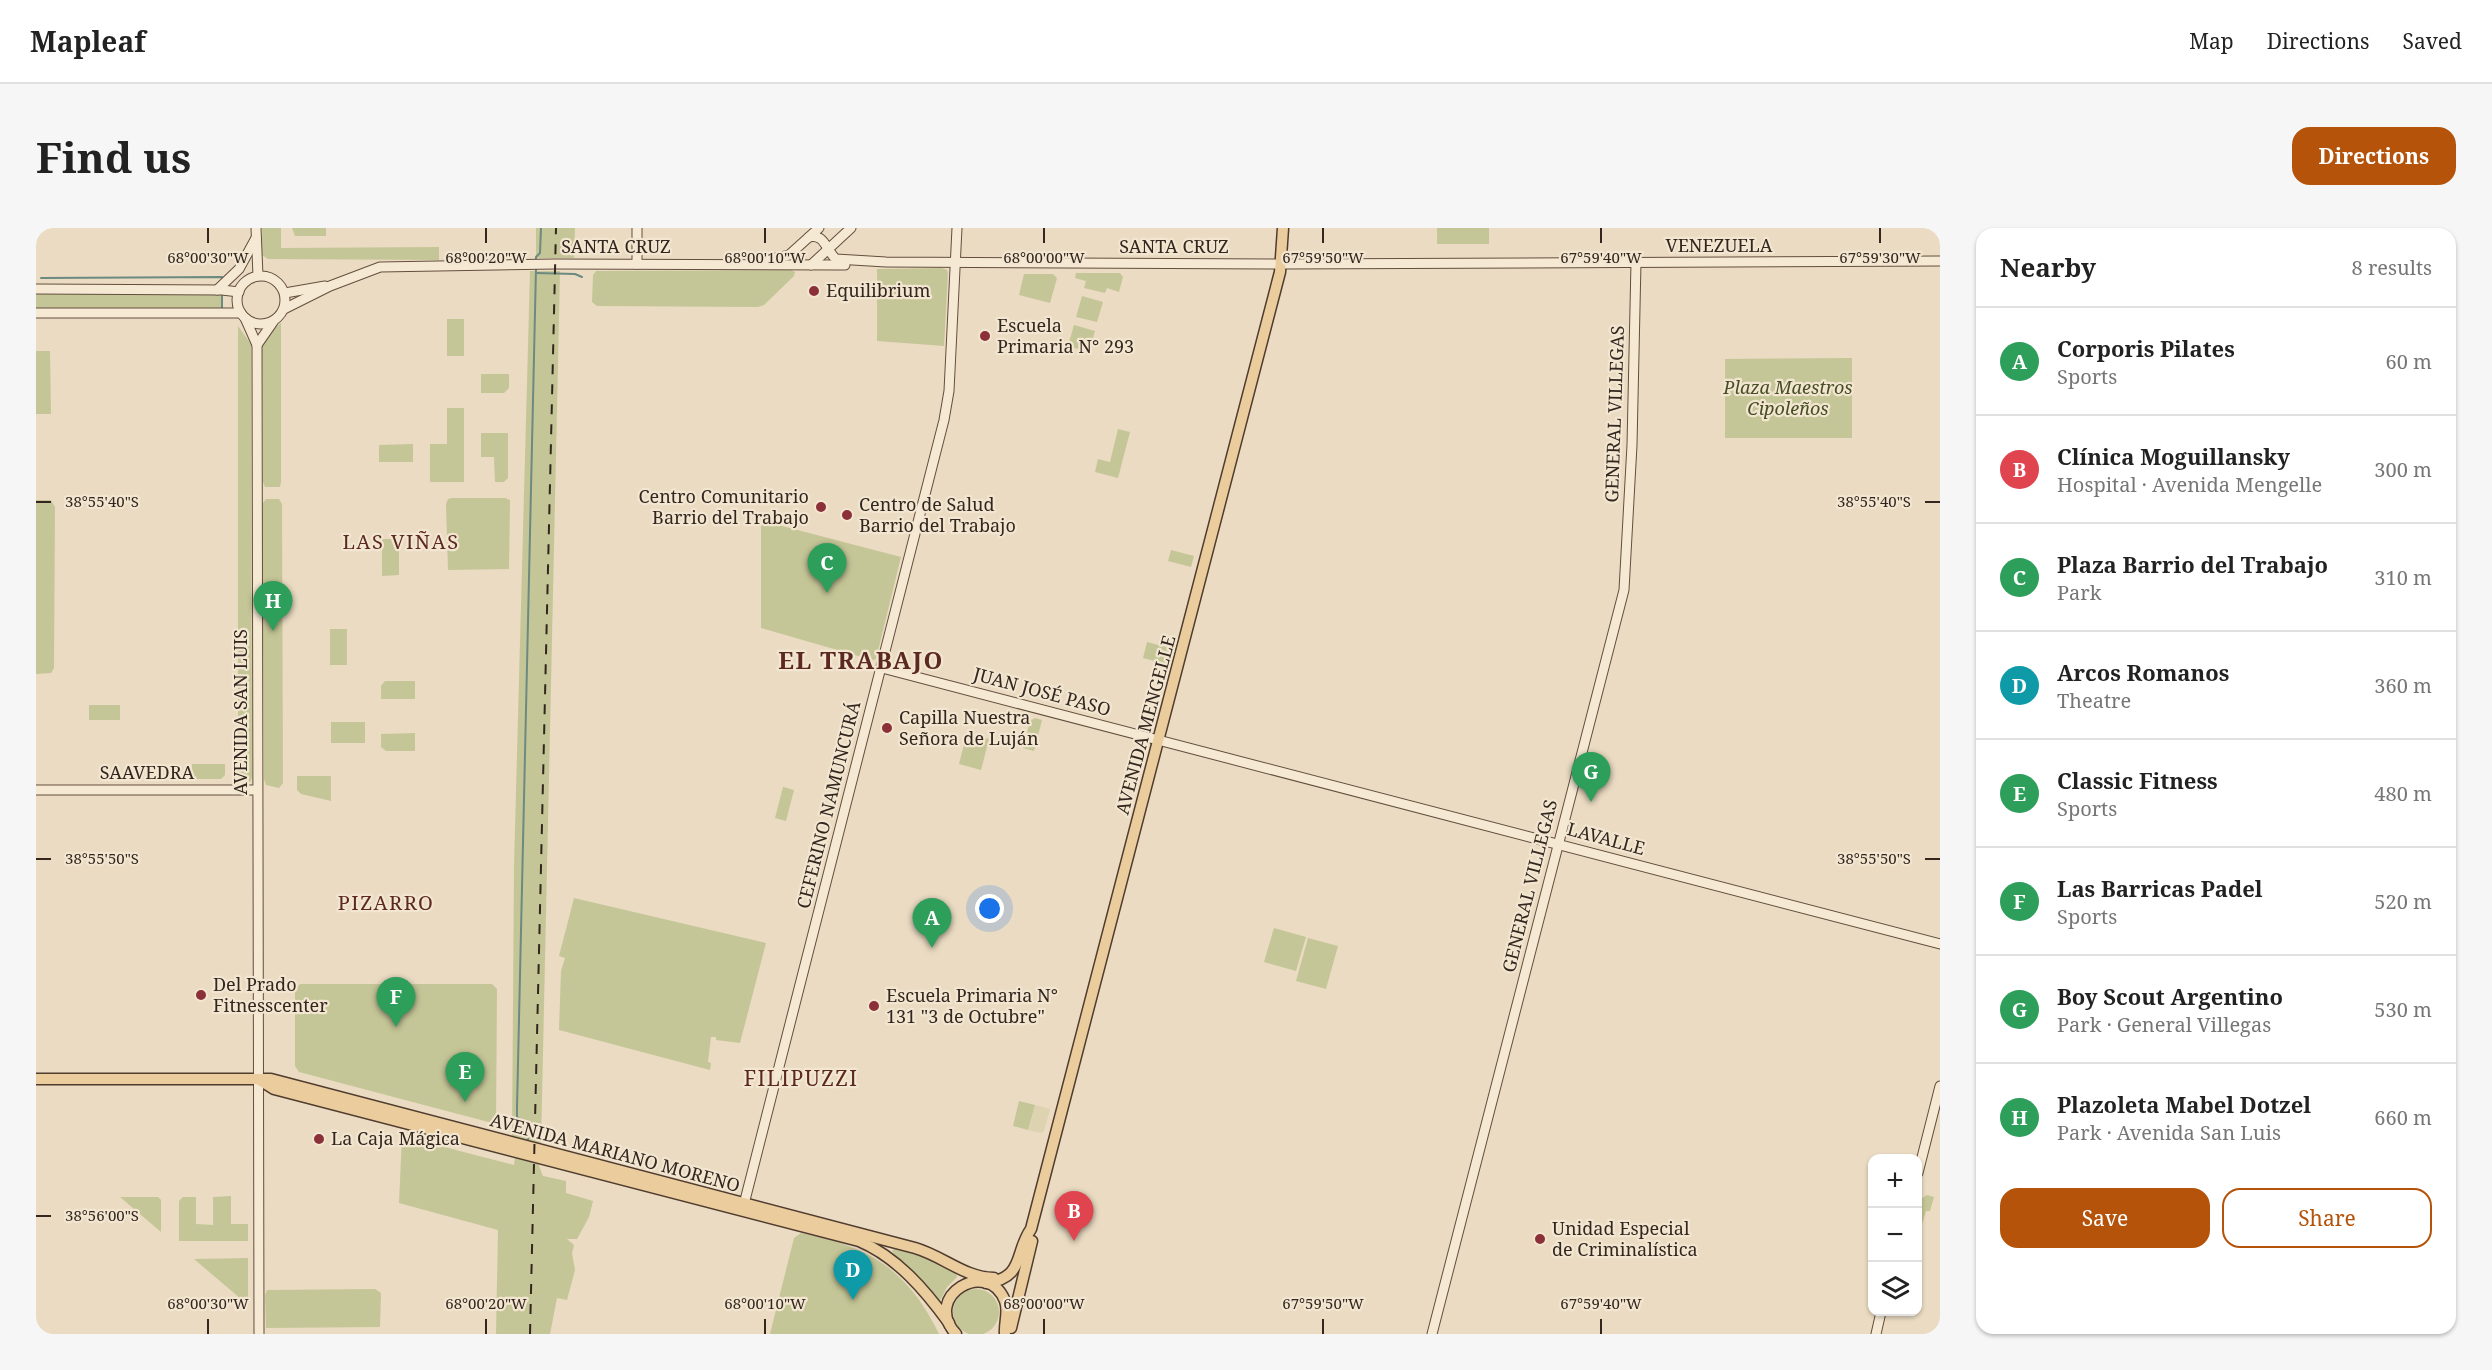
<!DOCTYPE html>
<html lang="en">
<head>
<meta charset="utf-8">
<style>
  body { margin:0; font-family:"Noto Serif",serif; background:#f6f6f6; color:#222 }
  .controls { position:absolute; right:18px; bottom:18px; display:grid; overflow:hidden; border-radius:12px; box-shadow:0 2px 4px #0004 }
  .controls button { width:54px; height:54px; display:grid; place-items:center; padding:0; border:0; border-bottom:2px solid #e0e0e0; background:#fff; color:#222; font:30px sans-serif }
  .you { position:absolute; left:954px; top:681px; width:21px; height:21px; margin:-15px; border:4px solid #fff; border-radius:50%; background:#1a73e8; box-shadow:0 0 0 9px #1a73e833 }
  .badge { display:grid; place-items:center; width:39px; height:39px; border-radius:50%; background:#b45309; color:#fff; font-size:20px; font-weight:700 }
  .pin { position:absolute; translate:-50% -50px; filter:drop-shadow(0 2px 3px #0008) }
  .pin::after { content:''; position:absolute; top:32px; width:21px; height:18px; background:inherit; clip-path:polygon(0 0,100% 0,50% 100%) }
  .list { margin:0; padding:0; list-style:none }
  h2 { display:flex; justify-content:space-between; align-items:center; height:78px; margin:0; padding:0 24px; font-size:26px }
  h2 small { font-size:20px; font-weight:400; color:#767676 }
  .list li { display:grid; grid-template-columns:39px 1fr auto; gap:18px; align-items:center; box-sizing:border-box; height:108px; padding:0 24px; border-top:2px solid #e0e0e0 }
  .list b { display:block; font-size:22px; white-space:nowrap }
  .list p { margin:0; font-size:20px; white-space:nowrap; color:#767676 }
  .list em { font-size:20px; font-style:normal; color:#767676 }
  .actions { display:flex; gap:12px; padding:18px 24px }
  .actions a { flex:1; padding:14px 0; border:2px solid #b45309; border-radius:18px; text-align:center; font-size:21px; color:#b45309 }
  .actions .main { background:#b45309; color:#fff }
  .icon { flex:none; width:33px; height:33px; fill:none; stroke:currentColor; stroke-width:2; stroke-linecap:round; stroke-linejoin:round }
  .map { position:relative; flex:none; width:1904px; height:1106px; overflow:hidden; border-radius:18px }
  header { display:flex; align-items:center; gap:36px; box-sizing:border-box; height:84px; padding:0 30px; background:#fff; border-bottom:2px solid #e0e0e0 }
  header strong { font-size:28px }
  nav { display:flex; gap:33px; margin-inline-start:auto; font-size:21px }
  .intro { display:flex; align-items:center; justify-content:space-between; box-sizing:border-box; height:144px; padding:0 36px }
  h1 { margin:0; font-size:42px }
  .button { padding:15px 27px; border-radius:18px; background:#b45309; color:#fff; font-size:21px; font-weight:700 }
  main { display:flex; gap:36px; padding:0 36px }
  aside { flex:1; background:#fff; border-radius:18px; box-shadow:0 2px 4px #0004 }
  .map>svg:first-child { display:block }
  .farmland { fill:#ded3b0 }
  .green { fill:#c5c697 }
  .lines { fill:none; stroke-linecap:round; stroke-linejoin:round }
  .stream { stroke:#6c8a80; stroke-width:2 }
  .secondary-casing { stroke:#644e3e; stroke-width:11 }
  .primary-casing { stroke:#503c2f; stroke-width:13 }
  .secondary { stroke:#f5e9d4; stroke-width:9 }
  .primary { stroke:#eacc9d; stroke-width:10 }
  .rail { stroke:#33261e; stroke-width:2; stroke-dasharray:10 10; stroke-linecap:butt }
  .ticks { fill:none; stroke:#33261e; stroke-width:2 }
  .poi-dot { fill:#8b3038; stroke:#f2e6d1; stroke-width:2 }
  .labels { text-anchor:middle; stroke-width:4.5; stroke-linejoin:round; paint-order:stroke }
  .street-label { font-size:18px; fill:#33261e; stroke:#f2e6d1 }
  .poi-label { font-size:18px; fill:#33261e; stroke:#f2e6d1; text-anchor:start }
  .park-label { font-size:18px; font-style:italic; fill:#474e26; stroke:#f2e6d1 }
  .neighbourhood-label { font-size:20px; letter-spacing:1.5px; fill:#5c2921; stroke:#f2e6d1 }
  .quarter-label { font-size:21px; letter-spacing:1.5px; fill:#5c2921; stroke:#f2e6d1 }
  .district-label { font-size:24px; font-weight:bold; letter-spacing:1.5px; fill:#5c2921; stroke:#f2e6d1 }
  .ticks-label { font-size:15px; text-anchor:middle; fill:#33261e; stroke:#f2e6d1; stroke-width:4.5; stroke-linejoin:round; paint-order:stroke }
</style>
</head>
<body>
<header>
<strong>Mapleaf</strong>
<nav><a>Map</a><a>Directions</a><a>Saved</a></nav>
</header>
<div class="intro"><h1>Find us</h1><a class="button">Directions</a></div>
<main>
<div class="map">
<svg width="1904" height="1106" viewBox="0 0 1904 1106">
  <rect width="100%" height="100%" fill="#eadbc2"/>
  <!-- farmland -->
  <path class="farmland" d="M 999,877 L 1014,881 L 1008,903 L 1005,905 L 992,902 Z"/>
  <!-- green -->
  <g class="green">
    <path d="M 226,0 L 245,0 L 245,20 L 403,19 L 403,32 L 232,31 L 226,27 Z"/>
    <path d="M 256,0 L 290,0 L 290,8 L 259,8 Z"/>
    <path d="M 500,0 L 539,0 L 538,30 L 500,30 Z"/>
    <rect x="1401" y="0" width="52" height="16"/>
    <path d="M 906,40 L 911,42 L 912,45 L 908,118 L 841,113 L 841,41 Z"/>
    <path d="M 755,42 L 759,44 L 758,48 L 728,77 L 722,79 L 561,78 L 556,74 L 557,47 L 560,43 Z"/>
    <path d="M 494,43 L 524,43 L 505,917 L 476,909 L 478,638 Z"/>
    <path d="M 1040,45 L 1084,45 L 1087,49 L 1083,64 L 1071,60 L 1069,65 L 1048,60 L 1050,53 L 1039,50 Z"/>
    <path d="M 988,46 L 1017,46 L 1021,50 L 1014,75 L 983,67 Z"/>
    <rect x="0" y="66" width="186" height="14"/>
    <path d="M 1046,68 L 1067,74 L 1061,94 L 1040,89 Z"/>
    <rect x="411" y="91" width="17" height="37"/>
    <path d="M 245,94 L 245,254 L 244,259 L 229,259 L 227,254 L 226,115 Z"/>
    <path d="M 1038,97 L 1059,103 L 1053,124 L 1032,118 Z"/>
    <path d="M 202,98 L 215,116 L 216,550 L 214,554 L 208,556 L 202,550 Z"/>
    <path d="M 0,123 L 14,123 L 15,186 L 0,186 Z"/>
    <path d="M 1816,130 L 1816,210 L 1689,210 L 1689,131 Z"/>
    <path d="M 445,146 L 473,146 L 473,160 L 468,165 L 445,165 Z"/>
    <path d="M 411,180 L 428,180 L 428,254 L 394,254 L 394,216 L 411,216 Z"/>
    <path d="M 1082,201 L 1094,204 L 1082,250 L 1059,244 L 1062,231 L 1074,234 Z"/>
    <path d="M 445,205 L 472,205 L 472,250 L 468,254 L 459,254 L 458,229 L 445,229 Z"/>
    <path d="M 377,216 L 377,234 L 343,234 L 343,217 Z"/>
    <path d="M 416,270 L 469,270 L 474,272 L 473,341 L 412,342 L 410,276 L 412,271 Z"/>
    <path d="M 230,271 L 243,271 L 246,276 L 247,555 L 243,560 L 230,557 L 228,551 L 226,276 Z"/>
    <path d="M 0,272 L 15,272 L 19,279 L 18,440 L 15,445 L 0,446 Z"/>
    <path d="M 727,293 L 865,329 L 840,431 L 836,432 L 725,400 L 725,298 Z"/>
    <path d="M 346,311 L 363,311 L 363,347 L 346,348 Z"/>
    <path d="M 1135,322 L 1158,328 L 1155,339 L 1132,333 Z"/>
    <rect x="294" y="401" width="17" height="36"/>
    <path d="M 1111,414 L 1134,420 L 1130,436 L 1107,430 Z"/>
    <path d="M 349,453 L 379,453 L 379,471 L 345,471 L 345,458 Z"/>
    <rect x="53" y="477" width="31" height="15"/>
    <path d="M 999,490 L 1006,492 L 998,523 L 987,520 L 994,493 Z"/>
    <rect x="295" y="494" width="34" height="21"/>
    <path d="M 379,505 L 379,523 L 350,523 L 345,519 L 345,506 Z"/>
    <path d="M 931,505 L 953,511 L 945,542 L 923,536 Z"/>
    <path d="M 156,536 L 189,536 L 189,547 L 185,551 L 156,551 Z"/>
    <path d="M 261,548 L 295,548 L 295,573 L 265,566 L 261,562 Z"/>
    <path d="M 747,559 L 758,562 L 750,593 L 739,590 Z"/>
    <path d="M 538,670 L 730,715 L 704,815 L 680,812 L 680,809 L 675,809 L 672,834 L 675,835 L 674,842 L 523,802 L 525,743 L 529,730 L 523,728 Z"/>
    <path d="M 1238,700 L 1270,709 L 1260,743 L 1228,734 Z"/>
    <path d="M 1272,710 L 1302,718 L 1290,761 L 1260,753 Z"/>
    <path d="M 264,756 L 456,756 L 461,761 L 460,896 L 263,844 L 259,838 L 259,761 Z"/>
    <path d="M 983,873 L 999,877 L 992,902 L 977,898 Z"/>
    <path d="M 366,908 L 478,937 L 479,929 L 502,935 L 507,948 L 530,953 L 530,965 L 557,973 L 553,989 L 541,1011 L 531,1011 L 538,1017 L 536,1025 L 539,1042 L 531,1072 L 521,1070 L 514,1106 L 460,1106 L 462,1002 L 363,975 Z"/>
    <path d="M 1891,967 L 1898,969 L 1894,983 L 1890,983 L 1882,1010 L 1882,987 L 1886,970 Z"/>
    <path d="M 195,968 L 195,996 L 212,996 L 212,1013 L 143,1013 L 143,973 L 147,969 L 160,969 L 160,996 L 177,997 L 177,969 Z"/>
    <path d="M 84,969 L 122,969 L 125,972 L 125,1004 Z"/>
    <path d="M 765,1005 C 833,1018 872,1042 903,1106 L 734,1106 L 758,1010 Z"/>
    <path d="M 858,1021 L 887,1029 L 920,1046 L 921,1049 L 911,1059 L 903,1075 L 857,1025 L 856,1023 Z"/>
    <path d="M 212,1030 L 212,1077 L 158,1031 Z"/>
    <path d="M 339,1061 L 345,1065 L 344,1099 L 230,1100 L 229,1067 L 231,1062 Z"/>
    <circle cx="940" cy="1084" r="23"/>
  </g>
  <g class="lines">
    <!-- stream -->
    <g class="stream">
      <path d="M 500,34 L 500,29 L 504,25 L 505,0"/>
      <path d="M 500,45 L 539,46 L 546,49"/>
      <path d="M 5,50 L 186,49 L 186,52"/>
      <path d="M 186,64 L 186,82"/>
      <path d="M 492,911 L 492,899 L 481,889 L 481,880 L 500,40"/>
    </g>
    <defs>
      <g id="secondary">
        <path d="M 220,0 L 222,48"/>
        <path d="M 601,0 L 601,36"/>
        <path d="M 773,9 C 789,5 790,23 800,31 L 850,34 L 1246,36 L 1904,33"/>
        <path d="M 731,32 L 753,27 L 783,0"/>
        <path d="M 775,37 L 815,0"/>
        <circle cx="225" cy="72" r="24"/>
        <path d="M 0,61 L 186,62 L 203,64"/>
        <path d="M 181,62 L 203,41 L 220,10"/>
        <path d="M 249,65 L 289,58"/>
        <path d="M 248,81 L 294,58 L 344,39 L 519,36 L 809,37"/>
        <path d="M 0,85 L 205,85"/>
        <path d="M 209,90 L 221,117 L 223,1106"/>
        <path d="M 221,117 L 237,94"/>
        <path d="M 846,440 L 1904,716"/>
        <path d="M 0,562 L 221,562"/>
        <path d="M 1882,945 L 1904,858"/>
        <path d="M 707,980 L 908,192 L 913,163 L 921,0"/>
        <path d="M 1396,1106 L 1588,362 L 1596,217 L 1600,34"/>
        <path d="M 1840,1106 L 1845,1084"/>
      </g>
      <g id="primary">
        <path d="M 0,851 L 235,851 L 879,1020 C 907,1028 929,1050 958,1050"/>
        <path d="M 222,851 L 238,861 L 823,1013 C 861,1029 889,1062 913,1095"/>
        <path d="M 950,1055 C 989,1050 978,1025 995,1001 L 1244,44 L 1247,0"/>
        <path d="M 975,1100 L 996,1013"/>
        <path d="M 920,1106 C 885,1068 952,1029 969,1073 C 973,1084 968,1095 969,1106"/>
      </g>
    </defs>
    <!-- secondary casing -->
    <use href="#secondary" class="secondary-casing"/>
    <!-- primary casing -->
    <use href="#primary" class="primary-casing"/>
    <!-- secondary -->
    <use href="#secondary" class="secondary"/>
    <!-- primary -->
    <use href="#primary" class="primary"/>
    <!-- rail -->
    <path class="rail" d="M 494,1106 L 520,0"/>
  </g>
  <!-- ticks -->
  <path class="ticks" d="M 172,0 L 172,15M 450,0 L 450,15M 729,0 L 729,15M 1008,0 L 1008,15M 1287,0 L 1287,15M 1565,0 L 1565,15M 1844,0 L 1844,15M 0,274 L 15,274M 1889,274 L 1904,274M 0,631 L 15,631M 1889,631 L 1904,631M 0,988 L 15,988M 172,1091 L 172,1106M 450,1091 L 450,1106M 729,1091 L 729,1106M 1008,1091 L 1008,1106M 1287,1091 L 1287,1106M 1565,1091 L 1565,1106"/>
  <!-- markers -->
  <g class="poi-dot">
    <circle cx="778" cy="63" r="6"/>
    <circle cx="949" cy="108" r="6"/>
    <circle cx="785" cy="279" r="6"/>
    <circle cx="811" cy="287" r="6"/>
    <circle cx="851" cy="500" r="6"/>
    <circle cx="165" cy="767" r="6"/>
    <circle cx="838" cy="778" r="6"/>
    <circle cx="283" cy="911" r="6"/>
    <circle cx="1504" cy="1011" r="6"/>
  </g>
  <g class="labels">
    <!-- street labels -->
    <g class="street-label">
      <text x="1683" y="24">VENEZUELA</text>
      <text x="580" y="25">SANTA CRUZ</text>
      <text x="1138" y="25">SANTA CRUZ</text>
      <text transform="translate(1579 186) rotate(-88)" y="6">GENERAL VILLEGAS</text>
      <text transform="translate(1006 464) rotate(15)" y="6">JUAN JOSÉ PASO</text>
      <text transform="translate(205 484) rotate(-90)" y="6">AVENIDA SAN LUIS</text>
      <text transform="translate(1110 497) rotate(-75)" y="6">AVENIDA MENGELLE</text>
      <text x="111" y="551">SAAVEDRA</text>
      <text transform="translate(793 577) rotate(-76)" y="6">CEFERINO NAMUNCURÁ</text>
      <text transform="translate(1570 611) rotate(15)" y="6">LAVALLE</text>
      <text transform="translate(1494 658) rotate(-76)" y="6">GENERAL VILLEGAS</text>
      <text transform="translate(579 925) rotate(15)" y="6">AVENIDA MARIANO MORENO</text>
    </g>
    <!-- poi labels -->
    <g class="poi-label">
      <text x="790" y="69">Equilibrium</text>
      <text x="961" y="104">Escuela<tspan x="961" dy="21">Primaria N° 293</tspan></text>
      <text x="773" y="275" text-anchor="end">Centro Comunitario<tspan x="773" dy="21">Barrio del Trabajo</tspan></text>
      <text x="823" y="283">Centro de Salud<tspan x="823" dy="21">Barrio del Trabajo</tspan></text>
      <text x="863" y="496">Capilla Nuestra<tspan x="863" dy="21">Señora de Luján</tspan></text>
      <text x="177" y="763">Del Prado<tspan x="177" dy="21">Fitnesscenter</tspan></text>
      <text x="850" y="774">Escuela Primaria N°<tspan x="850" dy="21">131 "3 de Octubre"</tspan></text>
      <text x="295" y="917">La Caja Mágica</text>
      <text x="1516" y="1007">Unidad Especial<tspan x="1516" dy="21">de Criminalística</tspan></text>
    </g>
    <!-- park labels -->
    <g class="park-label">
      <text x="1752" y="166">Plaza Maestros<tspan x="1752" dy="21">Cipoleños</tspan></text>
    </g>
    <!-- neighbourhood labels -->
    <g class="neighbourhood-label">
      <text x="365" y="321">LAS VIÑAS</text>
      <text x="350" y="682">PIZARRO</text>
    </g>
    <!-- quarter labels -->
    <g class="quarter-label">
      <text x="765" y="858">FILIPUZZI</text>
    </g>
    <!-- district labels -->
    <g class="district-label">
      <text x="825" y="441">EL TRABAJO</text>
    </g>
  </g>
  <g class="ticks-label">
    <text x="172" y="35">68°00'30"W</text>
    <text x="450" y="35">68°00'20"W</text>
    <text x="729" y="35">68°00'10"W</text>
    <text x="1008" y="35">68°00'00"W</text>
    <text x="1287" y="35">67°59'50"W</text>
    <text x="1565" y="35">67°59'40"W</text>
    <text x="1844" y="35">67°59'30"W</text>
    <text x="66" y="279">38°55'40"S</text>
    <text x="1838" y="279">38°55'40"S</text>
    <text x="66" y="636">38°55'50"S</text>
    <text x="1838" y="636">38°55'50"S</text>
    <text x="66" y="993">38°56'00"S</text>
    <text x="172" y="1081">68°00'30"W</text>
    <text x="450" y="1081">68°00'20"W</text>
    <text x="729" y="1081">68°00'10"W</text>
    <text x="1008" y="1081">68°00'00"W</text>
    <text x="1287" y="1081">67°59'50"W</text>
    <text x="1565" y="1081">67°59'40"W</text>
  </g>
</svg>
<div class="controls">
<button>+</button>
<button>−</button>
<button><svg class="icon" aria-label="layers" viewBox="0 0 24 24"><path d="M12 4l9 5-9 5-9-5zM3 14l9 5 9-5"/></svg></button>
</div>
<div class="you"></div>
<div class="pin badge" style="left:896px;top:720px;background:#2e9e5b">A</div>
<div class="pin badge" style="left:1038px;top:1013px;background:#e0444e">B</div>
<div class="pin badge" style="left:791px;top:365px;background:#2e9e5b">C</div>
<div class="pin badge" style="left:817px;top:1072px;background:#0f9aa8">D</div>
<div class="pin badge" style="left:429px;top:874px;background:#2e9e5b">E</div>
<div class="pin badge" style="left:360px;top:799px;background:#2e9e5b">F</div>
<div class="pin badge" style="left:1555px;top:574px;background:#2e9e5b">G</div>
<div class="pin badge" style="left:237px;top:403px;background:#2e9e5b">H</div>
</div>
<aside>
<h2>Nearby<small>8 results</small></h2>
<ul class="list">
<li><span class="badge" style="background:#2e9e5b">A</span><div><b>Corporis Pilates</b><p>Sports</p></div><em>60 m</em></li>
<li><span class="badge" style="background:#e0444e">B</span><div><b>Clínica Moguillansky</b><p>Hospital · Avenida Mengelle</p></div><em>300 m</em></li>
<li><span class="badge" style="background:#2e9e5b">C</span><div><b>Plaza Barrio del Trabajo</b><p>Park</p></div><em>310 m</em></li>
<li><span class="badge" style="background:#0f9aa8">D</span><div><b>Arcos Romanos</b><p>Theatre</p></div><em>360 m</em></li>
<li><span class="badge" style="background:#2e9e5b">E</span><div><b>Classic Fitness</b><p>Sports</p></div><em>480 m</em></li>
<li><span class="badge" style="background:#2e9e5b">F</span><div><b>Las Barricas Padel</b><p>Sports</p></div><em>520 m</em></li>
<li><span class="badge" style="background:#2e9e5b">G</span><div><b>Boy Scout Argentino</b><p>Park · General Villegas</p></div><em>530 m</em></li>
<li><span class="badge" style="background:#2e9e5b">H</span><div><b>Plazoleta Mabel Dotzel</b><p>Park · Avenida San Luis</p></div><em>660 m</em></li>
</ul>
<div class="actions"><a class="main">Save</a><a>Share</a></div>
</aside>
</main>
</body>
</html>
